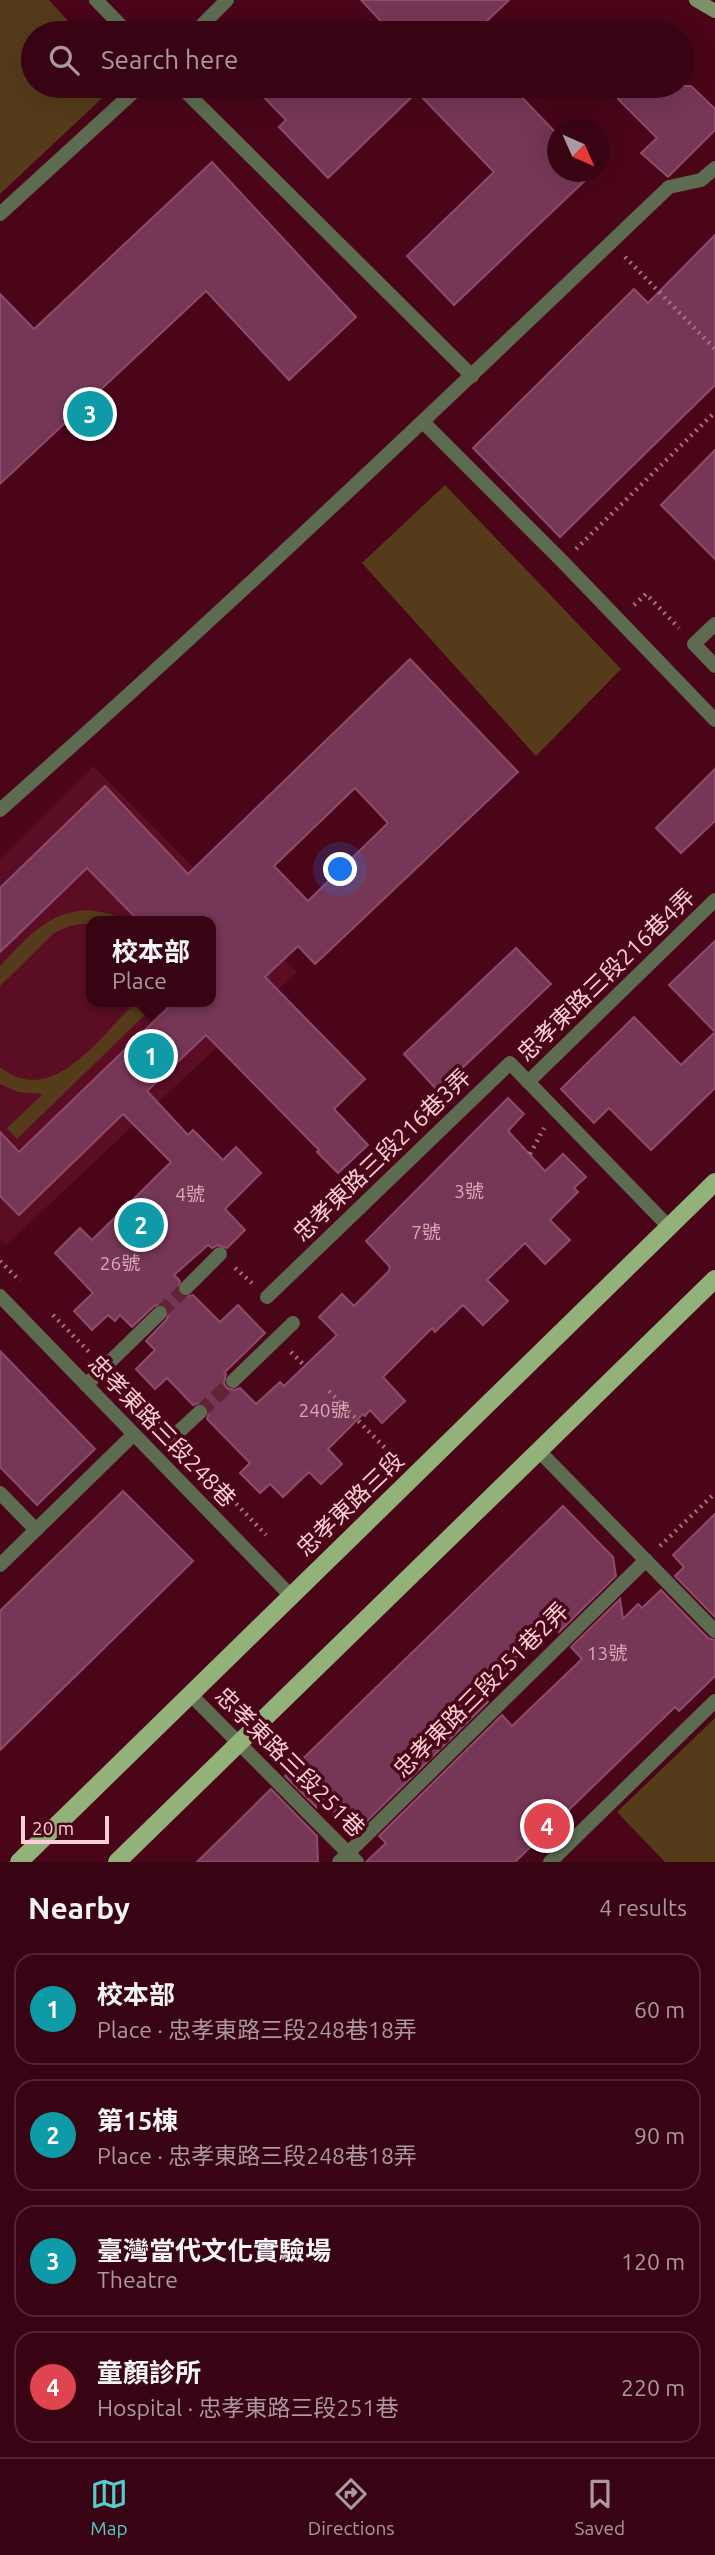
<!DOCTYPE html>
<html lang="en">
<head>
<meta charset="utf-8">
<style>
  body { margin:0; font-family:Ubuntu,"Noto Sans TC",sans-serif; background:#431221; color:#f1f3f6 }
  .compass { position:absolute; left:547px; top:119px; width:63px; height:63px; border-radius:50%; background:#380413; box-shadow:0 7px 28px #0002; rotate:135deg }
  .scale { position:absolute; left:21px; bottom:18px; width:88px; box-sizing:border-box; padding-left:7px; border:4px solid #facfd3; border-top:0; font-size:19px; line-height:24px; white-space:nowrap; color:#facfd3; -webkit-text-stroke:5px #4a0519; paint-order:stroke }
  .you { position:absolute; left:341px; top:870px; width:24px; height:24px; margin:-18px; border:5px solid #fff; border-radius:50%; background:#1a73e8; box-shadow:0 0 0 10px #1a73e833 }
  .badge { display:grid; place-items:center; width:46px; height:46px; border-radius:50%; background:#53cdc9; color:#fff; font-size:23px; font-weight:700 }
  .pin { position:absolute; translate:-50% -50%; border:4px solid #fff; box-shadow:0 2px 7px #0006 }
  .popup { position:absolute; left:86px; top:916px; width:130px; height:91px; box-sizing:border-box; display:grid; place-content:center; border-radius:14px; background:#380413; filter:drop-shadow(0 2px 5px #0005); font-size:23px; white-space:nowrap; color:#ab98a0 }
  .popup b { font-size:26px; color:#f1f3f6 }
  .popup::after { content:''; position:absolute; left:50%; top:100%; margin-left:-14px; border:14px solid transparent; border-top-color:#380413 }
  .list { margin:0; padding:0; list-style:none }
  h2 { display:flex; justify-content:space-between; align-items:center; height:91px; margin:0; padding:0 28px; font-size:30px }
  h2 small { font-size:23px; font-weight:400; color:#ab98a0 }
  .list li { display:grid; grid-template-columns:46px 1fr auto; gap:21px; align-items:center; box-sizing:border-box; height:112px; margin:0 14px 14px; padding:0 14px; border:2px solid #522533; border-radius:21px }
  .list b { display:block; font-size:26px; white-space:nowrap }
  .list p { margin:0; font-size:23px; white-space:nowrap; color:#ab98a0 }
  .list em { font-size:23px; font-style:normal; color:#ab98a0 }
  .icon { flex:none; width:38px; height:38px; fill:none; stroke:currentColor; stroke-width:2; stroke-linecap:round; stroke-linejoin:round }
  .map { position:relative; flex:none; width:715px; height:1862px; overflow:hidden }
  .search { position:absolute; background:#380413; box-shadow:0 7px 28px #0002; left:21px; right:21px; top:21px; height:77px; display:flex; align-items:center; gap:18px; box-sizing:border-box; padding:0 24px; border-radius:38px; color:#ab98a0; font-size:26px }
  .sheet { height:595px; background:#380413 }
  nav { display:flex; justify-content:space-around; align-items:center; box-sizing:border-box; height:98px; border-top:2px solid #522533; background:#380413; font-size:19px; color:#ab98a0 }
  nav a { display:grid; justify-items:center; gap:4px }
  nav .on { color:#53cdc9 }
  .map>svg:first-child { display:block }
  .built { fill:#5b0d24; fill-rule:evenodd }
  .green { fill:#553b1a }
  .building { fill:#763756; stroke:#8e4b6b; stroke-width:2; fill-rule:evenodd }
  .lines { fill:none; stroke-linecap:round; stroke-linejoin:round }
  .street-tunnel { stroke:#642335; stroke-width:14; stroke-dasharray:14 7; stroke-linecap:butt }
  .path { stroke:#a8717d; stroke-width:4.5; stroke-dasharray:2 5; stroke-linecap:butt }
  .lane { stroke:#5d6c51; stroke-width:14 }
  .street { stroke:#5d6c51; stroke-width:14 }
  .secondary { stroke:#7c9369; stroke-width:14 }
  .primary { stroke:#93b27a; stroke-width:18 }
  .labels { text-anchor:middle; stroke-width:7; stroke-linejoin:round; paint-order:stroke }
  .number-label { font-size:19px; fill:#d9a9b4 }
  .street-label { font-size:23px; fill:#facfd3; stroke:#4a0519 }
</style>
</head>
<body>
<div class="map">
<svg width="715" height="1862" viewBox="0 0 715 1862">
  <rect width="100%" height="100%" fill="#4a0519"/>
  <!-- built -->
  <path class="built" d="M 93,766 L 297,972 L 6,1245 L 0,1240 L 0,859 ZM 92,921 L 210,921 L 210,1002 L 92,1002 Z"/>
  <!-- green -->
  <g class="green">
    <path d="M 0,0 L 49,0 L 79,33 L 33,33 L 33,86 L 115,86 L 0,194 Z"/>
    <path d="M 445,485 L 621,669 L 536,756 L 362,563 Z"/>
    <path d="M 90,910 L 111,914 L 123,921 L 92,921 L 91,924 C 77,923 65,927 53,934 L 0,986 L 0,966 C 28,938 47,911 90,910 Z"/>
    <path d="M 133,1002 L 158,1002 L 17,1139 L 7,1128 L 43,1094 L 18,1092 L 0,1084 L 0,1067 C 50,1108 97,1041 129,1009 Z"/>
    <path d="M 715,1718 L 715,1862 L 665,1862 L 617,1812 Z"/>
  </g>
  <!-- building -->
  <g class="building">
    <path d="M 361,0 L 509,0 L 474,33 L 392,33 Z"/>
    <path d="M 253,86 L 511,86 L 557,134 L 557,172 L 594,172 L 454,305 L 407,256 L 494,172 L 417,92 L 328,178 L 279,127 L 286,120 Z"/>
    <path d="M 631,86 L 691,86 L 715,109 L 715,130 L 668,177 L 641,153 L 657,138 L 618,99 Z"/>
    <path d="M 212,162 L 356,317 L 289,380 L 206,291 L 0,484 L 0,294 L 34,329 Z"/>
    <path d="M 715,235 L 715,385 L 560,537 L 473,448 L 634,289 L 648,303 Z"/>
    <path d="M 715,450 L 715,559 L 661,505 Z"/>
    <path d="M 410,659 L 518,772 L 315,964 L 298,946 L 265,977 L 365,1079 L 334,1109 L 368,1145 L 338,1173 L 317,1152 L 319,1150 L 206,1035 L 147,1091 L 188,1135 L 193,1130 L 223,1160 L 236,1147 L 261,1173 L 225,1209 L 245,1230 L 227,1248 L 218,1245 L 212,1248 L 208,1245 L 174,1275 L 180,1281 L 177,1291 L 184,1297 L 193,1295 L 220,1322 L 238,1305 L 265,1333 L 224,1373 L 226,1374 L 224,1383 L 227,1388 L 235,1390 L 240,1388 L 256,1404 L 280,1382 L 284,1386 L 337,1335 L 319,1317 L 342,1294 L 354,1306 L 388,1272 L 390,1267 L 366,1241 L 508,1098 L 524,1114 L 508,1131 L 545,1171 L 563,1154 L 586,1177 L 574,1188 L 578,1192 L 550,1220 L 570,1240 L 545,1264 L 525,1243 L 487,1280 L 508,1301 L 483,1325 L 463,1305 L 435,1332 L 432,1328 L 383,1377 L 405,1401 L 382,1423 L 370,1410 L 365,1416 L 363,1414 L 328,1449 L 342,1464 L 321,1484 L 309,1472 L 283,1497 L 270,1484 L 260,1493 L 240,1473 L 250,1463 L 207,1419 L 209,1411 L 207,1405 L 199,1403 L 193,1405 L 167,1378 L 155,1389 L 136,1369 L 155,1350 L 146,1341 L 167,1319 L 169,1311 L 167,1307 L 162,1304 L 154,1306 L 132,1327 L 120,1315 L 115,1321 L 108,1315 L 92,1330 L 74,1311 L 93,1293 L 55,1253 L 80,1228 L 92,1240 L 171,1162 L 123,1114 L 19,1215 L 0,1196 L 0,1132 L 19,1152 L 174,1002 L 211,1002 L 211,921 L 139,921 L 87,868 L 0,952 L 0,888 L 105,786 L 188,874 ZM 355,788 L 388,823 L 308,901 L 274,866 Z"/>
    <path d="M 715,769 L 715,821 L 681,853 L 656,828 Z"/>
    <path d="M 715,941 L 715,1088 L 651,1150 L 609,1108 L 594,1123 L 561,1089 L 634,1017 L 681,1065 L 715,1032 L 669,985 Z"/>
    <path d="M 516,948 L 551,984 L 438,1091 L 404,1054 Z"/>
    <path d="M 0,1351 L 95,1449 L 37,1505 L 0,1467 Z"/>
    <path d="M 123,1491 L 193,1561 L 0,1750 L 0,1611 Z"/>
    <path d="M 563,1506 L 613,1557 L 616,1576 L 559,1632 L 551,1623 L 480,1693 L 488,1702 L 365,1823 L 352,1810 L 342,1820 L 315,1792 L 316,1807 L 285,1776 Z"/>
    <path d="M 715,1514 L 715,1617 L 675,1576 L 684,1567 L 673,1555 Z"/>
    <path d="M 661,1590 L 708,1638 L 715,1640 L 715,1676 L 679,1711 L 675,1707 L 515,1862 L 366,1862 L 386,1843 L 379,1836 L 502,1715 L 512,1726 L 582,1659 L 571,1647 L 620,1599 L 623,1619 L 638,1604 L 642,1608 Z"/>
    <path d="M 271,1789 L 317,1836 L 318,1862 L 197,1862 Z"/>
  </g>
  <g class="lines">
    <!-- street-tunnel -->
    <g class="street-tunnel">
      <path d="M 160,1313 L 186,1288"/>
      <path d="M 200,1412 L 233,1381"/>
    </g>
    <!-- path -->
    <g class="path">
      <path d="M 625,257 L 715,349"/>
      <path d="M 576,549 L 715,412"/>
      <path d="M 634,605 L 646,594 L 679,628"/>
      <path d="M 530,1154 L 544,1128"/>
      <path d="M 0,1261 L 20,1281"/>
      <path d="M 235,1268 L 252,1283"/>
      <path d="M 53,1315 L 91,1354"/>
      <path d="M 291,1352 L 305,1366"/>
      <path d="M 119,1383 L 159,1424"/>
      <path d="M 329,1391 L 385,1448"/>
      <path d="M 188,1453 L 266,1535"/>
      <path d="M 660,1546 L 715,1493"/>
    </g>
    <!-- lane -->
    <g class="lane">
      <path d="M 423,422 L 563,562 L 715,720"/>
      <path d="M 715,624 L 694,644 L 715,666"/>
      <path d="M 528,1082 L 715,900"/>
      <path d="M 267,1297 L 510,1063 L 669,1227"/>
      <path d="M 0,1493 L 36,1530"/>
      <path d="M 0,1565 L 134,1434"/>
      <path d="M 339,1862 L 646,1560"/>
      <path d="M 550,1862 L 715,1701"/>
    </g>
    <!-- street -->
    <g class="street">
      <path d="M 96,0 L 128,33"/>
      <path d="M 194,33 L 227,0"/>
      <path d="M 180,86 L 472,376"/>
      <path d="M 0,214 L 140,86"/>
      <path d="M 0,810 C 228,608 448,398 669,187 L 701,180 L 715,168"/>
      <path d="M 186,1288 L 220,1254"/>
      <path d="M 0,1296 L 291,1596"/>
      <path d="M 233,1381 L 293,1323"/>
      <path d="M 86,1385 L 160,1313"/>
      <path d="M 173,1437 L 200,1412"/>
      <path d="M 539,1451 L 715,1631"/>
      <path d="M 190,1694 L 357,1862"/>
    </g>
    <!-- secondary -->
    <path class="secondary" d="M 696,0 L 715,11"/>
    <!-- primary -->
    <g class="primary">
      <path d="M 19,1862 L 715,1182"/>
      <path d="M 117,1862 L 715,1279"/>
    </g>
  </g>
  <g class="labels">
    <!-- number labels -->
    <g class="number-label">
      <text x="469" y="1198">3號</text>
      <text x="190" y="1201">4號</text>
      <text x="426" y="1239">7號</text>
      <text x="120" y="1270">26號</text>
      <text x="324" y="1417">240號</text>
      <text x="607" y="1660">13號</text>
    </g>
    <!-- street labels -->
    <g class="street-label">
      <text transform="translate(606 975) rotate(-44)" y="8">忠孝東路三段216巷4弄</text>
      <text transform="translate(382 1155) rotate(-44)" y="8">忠孝東路三段216巷3弄</text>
      <text transform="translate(162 1431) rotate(46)" y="8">忠孝東路三段248巷</text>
      <text transform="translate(350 1504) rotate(-44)" y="8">忠孝東路三段</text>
      <text transform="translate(481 1690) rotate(-45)" y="8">忠孝東路三段251巷2弄</text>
      <text transform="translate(290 1762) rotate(45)" y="8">忠孝東路三段251巷</text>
    </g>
  </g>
</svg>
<svg class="compass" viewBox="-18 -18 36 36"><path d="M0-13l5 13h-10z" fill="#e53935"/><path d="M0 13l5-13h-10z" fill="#ab98a0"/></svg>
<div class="scale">20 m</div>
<div class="you"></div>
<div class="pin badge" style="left:151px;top:1056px;background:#0f9aa8">1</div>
<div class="popup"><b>校本部</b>Place</div>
<div class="pin badge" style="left:141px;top:1225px;background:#0f9aa8">2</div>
<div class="pin badge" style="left:90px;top:414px;background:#0f9aa8">3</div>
<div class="pin badge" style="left:547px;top:1826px;background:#e0444e">4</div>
<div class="search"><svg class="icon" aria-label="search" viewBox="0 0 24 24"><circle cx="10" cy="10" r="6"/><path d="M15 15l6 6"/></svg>Search here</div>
</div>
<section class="sheet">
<h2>Nearby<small>4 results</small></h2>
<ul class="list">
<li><span class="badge" style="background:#0f9aa8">1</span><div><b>校本部</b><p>Place · 忠孝東路三段248巷18弄</p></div><em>60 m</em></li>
<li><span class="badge" style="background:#0f9aa8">2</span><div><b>第15棟</b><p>Place · 忠孝東路三段248巷18弄</p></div><em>90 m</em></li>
<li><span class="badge" style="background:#0f9aa8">3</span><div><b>臺灣當代文化實驗場</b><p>Theatre</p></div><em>120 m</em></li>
<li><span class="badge" style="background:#e0444e">4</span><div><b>童顏診所</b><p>Hospital · 忠孝東路三段251巷</p></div><em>220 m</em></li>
</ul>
</section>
<nav>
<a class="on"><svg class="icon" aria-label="map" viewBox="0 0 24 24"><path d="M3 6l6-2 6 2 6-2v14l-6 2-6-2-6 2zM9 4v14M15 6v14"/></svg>Map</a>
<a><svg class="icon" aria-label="directions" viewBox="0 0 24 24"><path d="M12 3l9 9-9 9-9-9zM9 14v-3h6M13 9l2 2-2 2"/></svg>Directions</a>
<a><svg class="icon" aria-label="saved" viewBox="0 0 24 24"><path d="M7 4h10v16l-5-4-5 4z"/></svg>Saved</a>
</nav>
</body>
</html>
